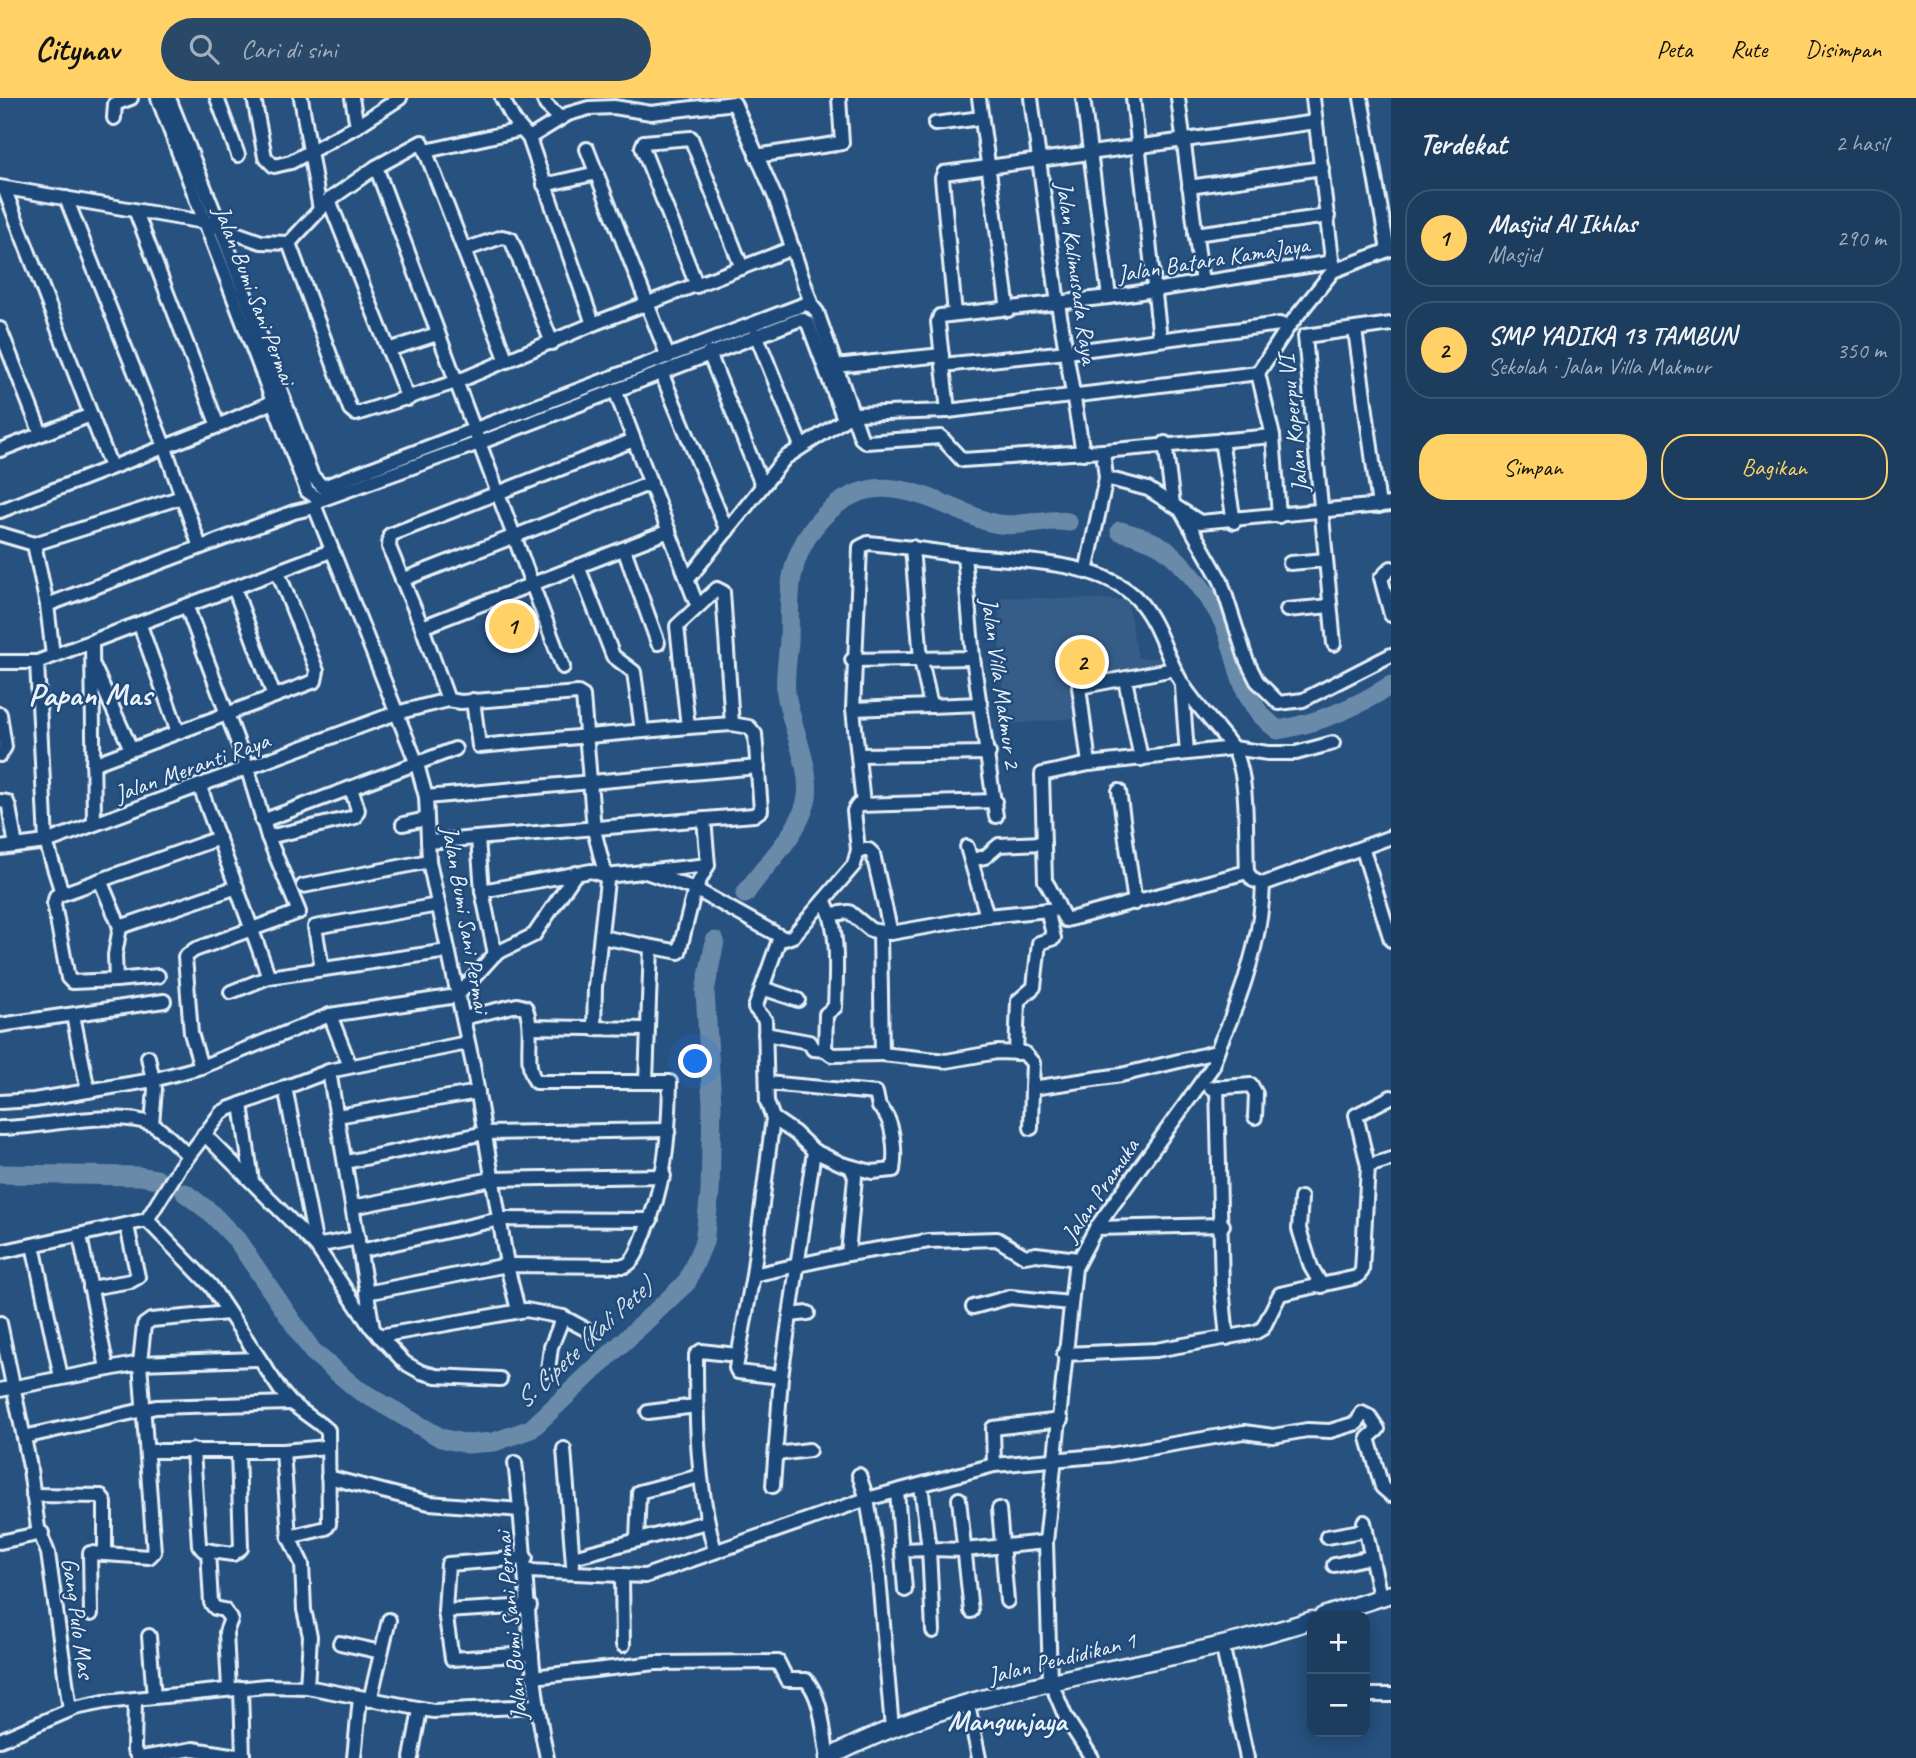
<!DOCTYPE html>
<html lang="id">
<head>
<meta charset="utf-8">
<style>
  body { margin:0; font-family:Caveat,sans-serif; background:#2a4868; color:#f1f3f6 }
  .controls { position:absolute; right:21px; bottom:21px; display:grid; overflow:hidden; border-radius:14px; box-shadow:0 4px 18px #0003 }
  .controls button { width:63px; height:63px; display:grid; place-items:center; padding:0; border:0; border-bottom:2px solid #3b5674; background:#1d3d5f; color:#f1f3f6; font:35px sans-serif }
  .you { position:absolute; left:696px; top:964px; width:24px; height:24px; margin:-18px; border:5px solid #fff; border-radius:50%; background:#1a73e8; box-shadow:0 0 0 10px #1a73e833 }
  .badge { display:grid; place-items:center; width:46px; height:46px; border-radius:50%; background:#ffd166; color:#111; font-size:23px; font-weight:700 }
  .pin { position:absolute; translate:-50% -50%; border:4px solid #fff; box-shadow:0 2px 7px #0006 }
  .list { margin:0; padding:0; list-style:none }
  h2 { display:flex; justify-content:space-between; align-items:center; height:91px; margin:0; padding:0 28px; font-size:30px }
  h2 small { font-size:23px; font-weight:400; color:#a0aebd }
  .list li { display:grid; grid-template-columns:46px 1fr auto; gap:21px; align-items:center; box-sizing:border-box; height:98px; margin:0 14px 14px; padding:0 14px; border:2px solid #3b5674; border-radius:28px }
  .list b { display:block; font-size:26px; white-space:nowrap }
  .list p { margin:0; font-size:23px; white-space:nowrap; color:#a0aebd }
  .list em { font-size:23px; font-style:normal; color:#a0aebd }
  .actions { display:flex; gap:14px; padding:21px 28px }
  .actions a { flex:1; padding:16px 0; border:2px solid #ffd166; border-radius:28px; text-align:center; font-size:24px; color:#ffd166 }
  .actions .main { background:#ffd166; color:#111 }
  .icon { flex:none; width:38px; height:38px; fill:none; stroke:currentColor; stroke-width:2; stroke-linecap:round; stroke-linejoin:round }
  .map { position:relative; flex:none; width:1391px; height:1660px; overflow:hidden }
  header { display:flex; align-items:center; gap:42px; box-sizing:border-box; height:98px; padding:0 35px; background:#ffd166; color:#111 }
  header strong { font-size:33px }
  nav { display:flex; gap:38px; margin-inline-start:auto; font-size:24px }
  .search { width:490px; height:63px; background:#2a4868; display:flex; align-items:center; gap:18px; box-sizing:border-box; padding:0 24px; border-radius:38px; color:#a0aebd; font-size:26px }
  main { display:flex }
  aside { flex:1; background:#1d3d5f }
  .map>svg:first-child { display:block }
  .built { fill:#355d88 }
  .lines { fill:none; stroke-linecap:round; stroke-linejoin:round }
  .river { stroke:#6b8aaa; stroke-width:19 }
  .street-casing { stroke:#e8f1f8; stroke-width:18 }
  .secondary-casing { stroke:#e8f1f8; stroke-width:21 }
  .street { stroke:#1f4a7a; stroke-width:12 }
  .secondary { stroke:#1f4a7a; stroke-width:16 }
  .labels { text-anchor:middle; stroke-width:5; stroke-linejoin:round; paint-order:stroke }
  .street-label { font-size:24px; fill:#e8f1f8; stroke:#1f4a7a }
  .water-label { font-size:26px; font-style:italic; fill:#d5e2ec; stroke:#1f4a7a }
  .quarter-label { font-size:28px; font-weight:bold; fill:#e8f1f8; stroke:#1f4a7a }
  .district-label { font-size:32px; font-weight:bold; fill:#e8f1f8; stroke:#1f4a7a }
</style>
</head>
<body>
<header>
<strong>Citynav</strong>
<div class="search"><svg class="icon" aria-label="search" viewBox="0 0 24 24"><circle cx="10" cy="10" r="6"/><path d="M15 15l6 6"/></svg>Cari di sini</div>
<nav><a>Peta</a><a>Rute</a><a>Disimpan</a></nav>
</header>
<main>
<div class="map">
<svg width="1391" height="1660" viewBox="0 0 1391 1660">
  <rect width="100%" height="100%" fill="#27517f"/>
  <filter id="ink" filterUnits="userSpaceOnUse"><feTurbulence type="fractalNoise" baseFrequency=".0143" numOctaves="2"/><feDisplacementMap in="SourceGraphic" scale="14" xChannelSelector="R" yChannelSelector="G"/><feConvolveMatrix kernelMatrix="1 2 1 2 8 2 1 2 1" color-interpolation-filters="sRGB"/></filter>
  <g filter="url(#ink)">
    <!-- built -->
    <path class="built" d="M 999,499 L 1127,502 L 1138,560 L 1162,560 L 1166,568 L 1074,583 L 1074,620 L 1006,627 L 1000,559 Z"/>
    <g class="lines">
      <!-- river -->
      <g class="river">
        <path d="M 1120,433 C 1135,437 1153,442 1165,451 C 1185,466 1215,505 1225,528 C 1241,569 1238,603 1278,632 C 1320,625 1355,610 1391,587"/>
        <path d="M 745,796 C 765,766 797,739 806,704 C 814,675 790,626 786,595 C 784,578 788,560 789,542 C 790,520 788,495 793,474 C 803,429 845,384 894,391 C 928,395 958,414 989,424 C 1015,432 1043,419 1068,424"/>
        <path d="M 0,1076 L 139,1078 L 157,1081"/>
        <path d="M 185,1095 L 210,1114 L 237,1142 L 313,1254 L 357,1291 L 441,1340 L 467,1346 L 494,1344 L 531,1331 L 687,1184 L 704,1144 L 710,1095 L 712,1006 L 705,893 L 715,843"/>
      </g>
      <defs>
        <g id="street">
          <path d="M 158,0 L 307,393 L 320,402"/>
          <path d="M 169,0 L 221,131 L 312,378 L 323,389"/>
          <path d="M 217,0 L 238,57"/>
          <path d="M 254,0 L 265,59 L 274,68 L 291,64 L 357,28 L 352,0"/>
          <path d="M 301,0 L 320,112"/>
          <path d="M 502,0 L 515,24 L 529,40 L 593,226"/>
          <path d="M 543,0 L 546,7 L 560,20"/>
          <path d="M 979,0 L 1008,212"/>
          <path d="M 1031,0 L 1058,206 L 1083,355"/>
          <path d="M 1083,0 L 1109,199"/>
          <path d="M 1133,0 L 1160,241"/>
          <path d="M 1178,0 L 1202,185"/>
          <path d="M 1313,0 L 1333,170"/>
          <path d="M 1361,0 L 1388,152"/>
          <path d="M 114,20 L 115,6 L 131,0"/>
          <path d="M 935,26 L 981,20"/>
          <path d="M 357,28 L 400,0"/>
          <path d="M 529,40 L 568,16 L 589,10 L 614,9 L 651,15 L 734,5 L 775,99 L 812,208"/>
          <path d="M 587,51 L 668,259"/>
          <path d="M 426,53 L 520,32"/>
          <path d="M 756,58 L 842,45 L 839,0"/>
          <path d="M 376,69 L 563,569"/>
          <path d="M 544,87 L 597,75"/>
          <path d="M 0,89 L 204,124 L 261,144 L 289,145 L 329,102 L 376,69 L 422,44 L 507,263"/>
          <path d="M 1189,89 L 1322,70"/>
          <path d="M 4,90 L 111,369"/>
          <path d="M 66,100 L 165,350 L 200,449"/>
          <path d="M 329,102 L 408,301"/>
          <path d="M 136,114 L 218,328"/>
          <path d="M 1195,136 L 1328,118"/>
          <path d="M 289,145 L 350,311 L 356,316 L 456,284 L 593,226 L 793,150"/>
          <path d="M 464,152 L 502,139 L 511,141 L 552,245"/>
          <path d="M 697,188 L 642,49 L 644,44 L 691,40 L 742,170"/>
          <path d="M 955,216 L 942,80 L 944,75 L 1316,24"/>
          <path d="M 0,231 L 41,336"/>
          <path d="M 1355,232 L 1379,408"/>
          <path d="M 756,236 L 801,348"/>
          <path d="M 388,252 L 437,236"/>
          <path d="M 709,255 L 762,387"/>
          <path d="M 943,267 L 1067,254 L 1280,226 L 1288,229"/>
          <path d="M 835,268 L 942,257"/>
          <path d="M 661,274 L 727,433"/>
          <path d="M 615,292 L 695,502"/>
          <path d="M 948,313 L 938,224 L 940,218 L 1109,199 L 1333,164"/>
          <path d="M 1221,342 L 1234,424"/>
          <path d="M 1165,345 L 1173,406"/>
          <path d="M 0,352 L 91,317"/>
          <path d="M 1103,353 L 1273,338"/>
          <path d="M 1106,380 L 1148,391 L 1200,424 L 1391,406"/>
          <path d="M 323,389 L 805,206 L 812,208 L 817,214 L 861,340 L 866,344 L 941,339 L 962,362 L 1103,353 L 1106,380 L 1086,474"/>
          <path d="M 320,402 L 479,345 L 801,221 L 808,225 L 844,321"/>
          <path d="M 315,409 L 417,666 L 426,699 L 429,763 L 473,967 L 508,1172 L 518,1212"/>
          <path d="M 0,413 L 218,328 L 279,301"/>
          <path d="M 1182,414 L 1221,483 L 1246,561 L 1257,583 L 1279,605 L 1303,602 L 1391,557"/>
          <path d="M 1279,418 L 1273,338 L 1258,275 L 1288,229 L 1333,173 L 1391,151"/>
          <path d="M 0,436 L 34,446 L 47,507 L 53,558"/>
          <path d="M 34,446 L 182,399"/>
          <path d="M 912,449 L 921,562 L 931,608"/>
          <path d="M 624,451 L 658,545"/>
          <path d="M 964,457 L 973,560 L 996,718"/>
          <path d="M 1290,465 L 1326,462"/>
          <path d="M 578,468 L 613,558 L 634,574 L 642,633"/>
          <path d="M 1391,470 L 1381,480 L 1391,517"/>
          <path d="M 688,481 L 785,360 L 853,316 L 948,313 L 1258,275"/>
          <path d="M 402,482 L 651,385"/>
          <path d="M 235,492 L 274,598"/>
          <path d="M 47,507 L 294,414 L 315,409 L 319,403"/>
          <path d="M 187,509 L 248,672 L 268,739 L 299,814 L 194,852 L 185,859 L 191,935 L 201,969"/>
          <path d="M 1287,512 L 1330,508"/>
          <path d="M 140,527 L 178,634"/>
          <path d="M 422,529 L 669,433"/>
          <path d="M 92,545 L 94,726"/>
          <path d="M 1334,546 L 1305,238 L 1391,226"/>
          <path d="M 852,562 L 973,560"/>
          <path d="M 0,564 L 37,564"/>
          <path d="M 94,569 L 131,651"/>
          <path d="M 1174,571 L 1079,589 L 1089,666 L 1233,650 L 1268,655 L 1296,655 L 1333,645"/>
          <path d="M 1125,581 L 1141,661"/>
          <path d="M 1182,589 L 1187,655"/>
          <path d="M 448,602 L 461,604 L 578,595 L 583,598 L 594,732 L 607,783 L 595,889 L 594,931"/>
          <path d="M 853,611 L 981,606"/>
          <path d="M 0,616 L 5,649 L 0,657"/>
          <path d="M 688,629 L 677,528 L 717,491 L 723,494 L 732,626"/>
          <path d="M 860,657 L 989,655"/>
          <path d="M 93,666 L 315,583 L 317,573 L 278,474"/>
          <path d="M 1089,666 L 1042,676 L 1045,783 C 1054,795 1057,810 1066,822 L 1247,774"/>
          <path d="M 200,689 L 269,879 L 448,853"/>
          <path d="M 1119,693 L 1135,805"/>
          <path d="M 426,699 L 758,669"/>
          <path d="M 0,703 L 7,704 L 9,709 L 16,748"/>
          <path d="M 863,706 L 853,611 L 860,449 L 868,445 C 900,448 931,453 962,457 C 1013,463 1102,461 1139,503 C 1160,527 1166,560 1183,587 C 1198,610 1216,627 1232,649 C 1250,674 1245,743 1247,774 L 1253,782 L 1263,786"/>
          <path d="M 262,723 L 455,651"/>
          <path d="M 403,726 L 426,721"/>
          <path d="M 268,739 L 355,719 L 358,712 L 351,690"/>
          <path d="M 219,740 L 56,798 L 54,806 L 68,880 L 72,884 L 116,882 L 115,857 L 120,829 L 237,789"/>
          <path d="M 478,741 L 482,793 L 495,856"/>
          <path d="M 428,744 L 754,717 L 761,712 L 755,636 L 749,629 L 732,626 L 688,629 L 479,648 L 473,602"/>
          <path d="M 967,749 L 987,818"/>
          <path d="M 0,750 L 46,744 L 396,615 L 448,602 L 422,529 L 389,449 L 390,437 L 634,342"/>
          <path d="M 858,752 L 869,752 L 873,756 L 891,835 L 987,818 L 1058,811"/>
          <path d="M 1363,752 L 1391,842"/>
          <path d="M 971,762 L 985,759 L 999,747 L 1044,745"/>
          <path d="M 643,773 L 695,791 L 785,841 L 793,838 L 854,767 L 858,752 L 854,713 L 858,707 L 995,703"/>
          <path d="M 100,782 L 120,829"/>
          <path d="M 303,788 L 429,763"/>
          <path d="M 482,793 L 591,773 L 606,778 L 708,767"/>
          <path d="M 62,795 L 46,744 L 37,564 L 331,453"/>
          <path d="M 824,802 C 840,830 836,877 835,909 L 826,916 L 825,952"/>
          <path d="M 832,816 L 849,814 L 871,832 L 887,835"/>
          <path d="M 601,839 L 679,854 L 695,791 L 708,767 L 704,721"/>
          <path d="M 322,870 L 315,829 L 438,807"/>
          <path d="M 116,882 L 158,878"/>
          <path d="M 762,890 L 798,902"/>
          <path d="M 231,894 L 269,879"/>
          <path d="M 73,917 L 88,993"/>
          <path d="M 330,917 L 350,968"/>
          <path d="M 0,927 L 164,903"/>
          <path d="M 530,929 L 646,931"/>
          <path d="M 765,936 L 809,944 L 813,951 L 825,952 L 832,957 L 882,956 L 880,834"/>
          <path d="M 1016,955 L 1018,903 L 1034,889 L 1039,845 L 1054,840 L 1047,812"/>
          <path d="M 882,956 L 946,963 L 997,954 L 1024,955 L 1033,965 L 1032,990 L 1121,977 L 1216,954"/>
          <path d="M 148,959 L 155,991 L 152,1026"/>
          <path d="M 329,973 L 373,1231 L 405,1265 L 421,1274 L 436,1278 L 500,1281"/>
          <path d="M 646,983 L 651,849"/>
          <path d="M 767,985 L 876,995 L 879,1009 C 894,1020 896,1054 893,1072 L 872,1074 L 842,1066 L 814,1053 L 795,1035 L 773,1020 L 767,1004 L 765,922 L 755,910 L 780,839"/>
          <path d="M 285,989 L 316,1148 L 358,1140"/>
          <path d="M 1217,989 L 1222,1189 L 1227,1240"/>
          <path d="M 1211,990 L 1251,987 L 1256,996 L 1255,1019"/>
          <path d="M 0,1004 L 34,1002 L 153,982 L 201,969 L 330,917 L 457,898 L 495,856 L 534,837 L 576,775"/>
          <path d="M 241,1006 L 252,1083"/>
          <path d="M 337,1018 L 478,994"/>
          <path d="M 773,1020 L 753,1177 L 736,1270 L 738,1274 L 781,1279"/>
          <path d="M 0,1030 C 40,1030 115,1011 151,1026 C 164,1032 177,1048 188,1057"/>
          <path d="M 1031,1030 L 1032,990"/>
          <path d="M 204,1036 L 316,1148 L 370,1228"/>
          <path d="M 346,1064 L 485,1035 L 669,1032"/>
          <path d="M 1368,1068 L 1391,1061"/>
          <path d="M 1301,1100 L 1299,1131 L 1311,1169 L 1322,1188"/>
          <path d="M 353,1109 L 492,1081 L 664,1078"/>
          <path d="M 147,1122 L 211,1188 L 281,1293 L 291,1305 L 328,1332 L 329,1426 L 326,1430 L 289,1439 L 283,1353"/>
          <path d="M 1096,1130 L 1223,1127"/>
          <path d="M 80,1138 L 107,1270"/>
          <path d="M 33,1147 L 61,1279"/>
          <path d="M 360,1153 L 500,1121 L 651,1122"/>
          <path d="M 0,1154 L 147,1122 L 180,1069 L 221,1015 L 228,1011 L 329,973 L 467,945"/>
          <path d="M 848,1156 L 855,1079 L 851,1069"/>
          <path d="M 753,1177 L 848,1156 L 929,1143 L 997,1141 L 1025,1158 L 1036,1156 L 1078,1161"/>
          <path d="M 90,1190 L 131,1183 L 138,1179 L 127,1128"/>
          <path d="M 366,1195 L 507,1167 L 625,1168 C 635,1163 638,1152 642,1142 C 665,1090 669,1039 670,984 L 536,984 C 522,965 536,931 525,909 L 517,907 L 463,920"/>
          <path d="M 973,1209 L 1010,1199 L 1070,1205"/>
          <path d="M 790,1217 L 808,1215"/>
          <path d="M 0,1225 L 29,1364 L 38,1430 L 48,1455 L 70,1612"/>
          <path d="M 379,1238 L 526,1212 L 563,1219 L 589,1233"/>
          <path d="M 1064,1256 L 1156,1252 L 1256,1234 L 1263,1230 L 1280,1196 L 1357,1179 L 1362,1173 L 1368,1068 L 1356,1017 L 1391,999"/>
          <path d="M 548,1272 L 551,1249 L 563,1219"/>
          <path d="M 0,1292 L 140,1265 L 256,1261"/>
          <path d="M 648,1314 L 696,1308"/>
          <path d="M 24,1339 L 156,1309 L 291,1305"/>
          <path d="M 564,1351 L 573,1466"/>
          <path d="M 193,1352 L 199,1447 L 203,1452 L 233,1456 L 241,1450 L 238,1353"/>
          <path d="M 147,1353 L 283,1353 L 327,1349"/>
          <path d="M 777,1356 L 809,1352"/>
          <path d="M 515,1365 C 528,1463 526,1563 547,1660"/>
          <path d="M 994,1367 L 993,1330 L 1061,1322"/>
          <path d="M 859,1377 L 867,1401 L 878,1468 L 892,1630"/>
          <path d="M 328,1379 L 429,1405 L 521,1412"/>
          <path d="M 921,1387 L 929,1451 L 964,1452 L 1046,1444"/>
          <path d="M 773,1388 L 781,1279 L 814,1053"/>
          <path d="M 897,1393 L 905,1492"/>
          <path d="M 33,1397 L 101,1398 L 105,1405 L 105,1456"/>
          <path d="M 959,1401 L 971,1513"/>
          <path d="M 999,1411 L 1007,1503"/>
          <path d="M 1364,1424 L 1380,1499"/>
          <path d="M 289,1439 L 302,1466 L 304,1512 L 310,1538 L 307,1589"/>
          <path d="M 1327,1439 L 1366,1432"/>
          <path d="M 637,1442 L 639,1394 L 700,1378"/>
          <path d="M 0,1444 L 42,1435"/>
          <path d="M 208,1452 L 211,1505 L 215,1510 L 224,1512 L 231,1521 L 226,1534 L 229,1591"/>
          <path d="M 901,1452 L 929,1451 L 933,1533"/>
          <path d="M 715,1453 C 697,1389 696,1323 696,1257 L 701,1253 L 737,1257"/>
          <path d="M 573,1459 L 707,1424"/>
          <path d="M 526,1460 L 448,1466 L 445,1513 L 452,1561 L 532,1556"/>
          <path d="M 1334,1467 L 1371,1459"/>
          <path d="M 528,1473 L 645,1478 L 867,1401 L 994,1367 L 1109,1357 L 1244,1334 L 1273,1338 L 1307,1332 L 1330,1333 L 1357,1325 L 1362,1315 L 1370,1319 L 1378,1331 L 1368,1340 L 1382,1389 L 1391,1397"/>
          <path d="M 622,1478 L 623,1547"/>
          <path d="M 445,1513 L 530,1508"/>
          <path d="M 91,1516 L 90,1455 L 149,1459 L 154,1454 L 140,1265 L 144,1227 L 151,1222 L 228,1215"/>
          <path d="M 149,1538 L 154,1599"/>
          <path d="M 340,1545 L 381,1554"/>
          <path d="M 1222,1546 L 1247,1660"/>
          <path d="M 533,1579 L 656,1565 L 778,1564 L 787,1582 L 806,1582 C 823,1600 823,1636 828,1660"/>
          <path d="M 241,1590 L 243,1660"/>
          <path d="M 1365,1597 L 1391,1597"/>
          <path d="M 135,1601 L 134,1652 L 139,1660"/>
          <path d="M 370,1602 L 389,1522"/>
          <path d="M 968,1607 L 979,1660"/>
          <path d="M 0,1642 L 75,1610 L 104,1604 L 266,1588 L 307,1589 L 433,1613 L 536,1608"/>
          <path d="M 141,1660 L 193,1651 L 243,1659"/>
          <path d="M 354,1660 L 360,1600"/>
          <path d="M 411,1660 L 420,1612"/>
          <path d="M 1092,1660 L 1066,1620 L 1050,1582 L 1046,1444 L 1075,1170 L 1096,1130 L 1213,968 C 1216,951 1224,938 1230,923 C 1247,881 1262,831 1263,786 L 1391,739"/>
        </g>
        <g id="secondary">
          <path d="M 1323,1518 L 1391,1496"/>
          <path d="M 828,1660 C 978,1580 1153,1574 1312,1522"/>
        </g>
      </defs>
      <!-- street casing -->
      <use href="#street" class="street-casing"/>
      <!-- secondary casing -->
      <use href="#secondary" class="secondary-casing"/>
      <!-- street -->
      <use href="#street" class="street"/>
      <!-- secondary -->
      <use href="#secondary" class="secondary"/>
    </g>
  </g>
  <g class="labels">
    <!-- street labels -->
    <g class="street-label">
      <text transform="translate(1213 161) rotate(-9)" y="8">Jalan Batara KamaJaya</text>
      <text transform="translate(1077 175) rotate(82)" y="8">Jalan Kalimusada Raya</text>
      <text transform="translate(255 197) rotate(69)" y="8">Jalan Bumi Sani Permai</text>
      <text transform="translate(1293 326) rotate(-96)" y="8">Jalan Koperpu VI</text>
      <text transform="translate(1001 585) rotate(82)" y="8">Jalan Villa Makmur 2</text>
      <text transform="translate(192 669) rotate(-20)" y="8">Jalan Meranti Raya</text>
      <text transform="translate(466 821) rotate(80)" y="8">Jalan Bumi Sani Permai</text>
      <text transform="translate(1100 1092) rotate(-56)" y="8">Jalan Pramuka</text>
      <text transform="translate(78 1520) rotate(82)" y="8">Gang Pulo Mas</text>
      <text transform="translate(511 1528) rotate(-95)" y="8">Jalan Bumi Sani Permai</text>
      <text transform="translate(1062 1560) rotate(-14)" y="8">Jalan Pendidikan 1</text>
    </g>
    <!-- water labels -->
    <g class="water-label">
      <text transform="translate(583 1245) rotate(-43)" y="9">S. Cipete (Kali Pete)</text>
    </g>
    <!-- quarter labels -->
    <g class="quarter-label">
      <text x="1007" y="1632">Mangunjaya</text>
    </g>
    <!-- district labels -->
    <g class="district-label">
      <text x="90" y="607">Papan Mas</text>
    </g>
  </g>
</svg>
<div class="controls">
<button>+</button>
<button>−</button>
</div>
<div class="you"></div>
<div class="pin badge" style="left:512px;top:528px">1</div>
<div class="pin badge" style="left:1082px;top:564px">2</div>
</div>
<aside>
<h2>Terdekat<small>2 hasil</small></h2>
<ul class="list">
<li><span class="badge">1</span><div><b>Masjid Al Ikhlas</b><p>Masjid</p></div><em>290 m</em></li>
<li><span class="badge">2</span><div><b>SMP YADIKA 13 TAMBUN</b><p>Sekolah · Jalan Villa Makmur</p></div><em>350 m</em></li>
</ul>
<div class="actions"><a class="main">Simpan</a><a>Bagikan</a></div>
</aside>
</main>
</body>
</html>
